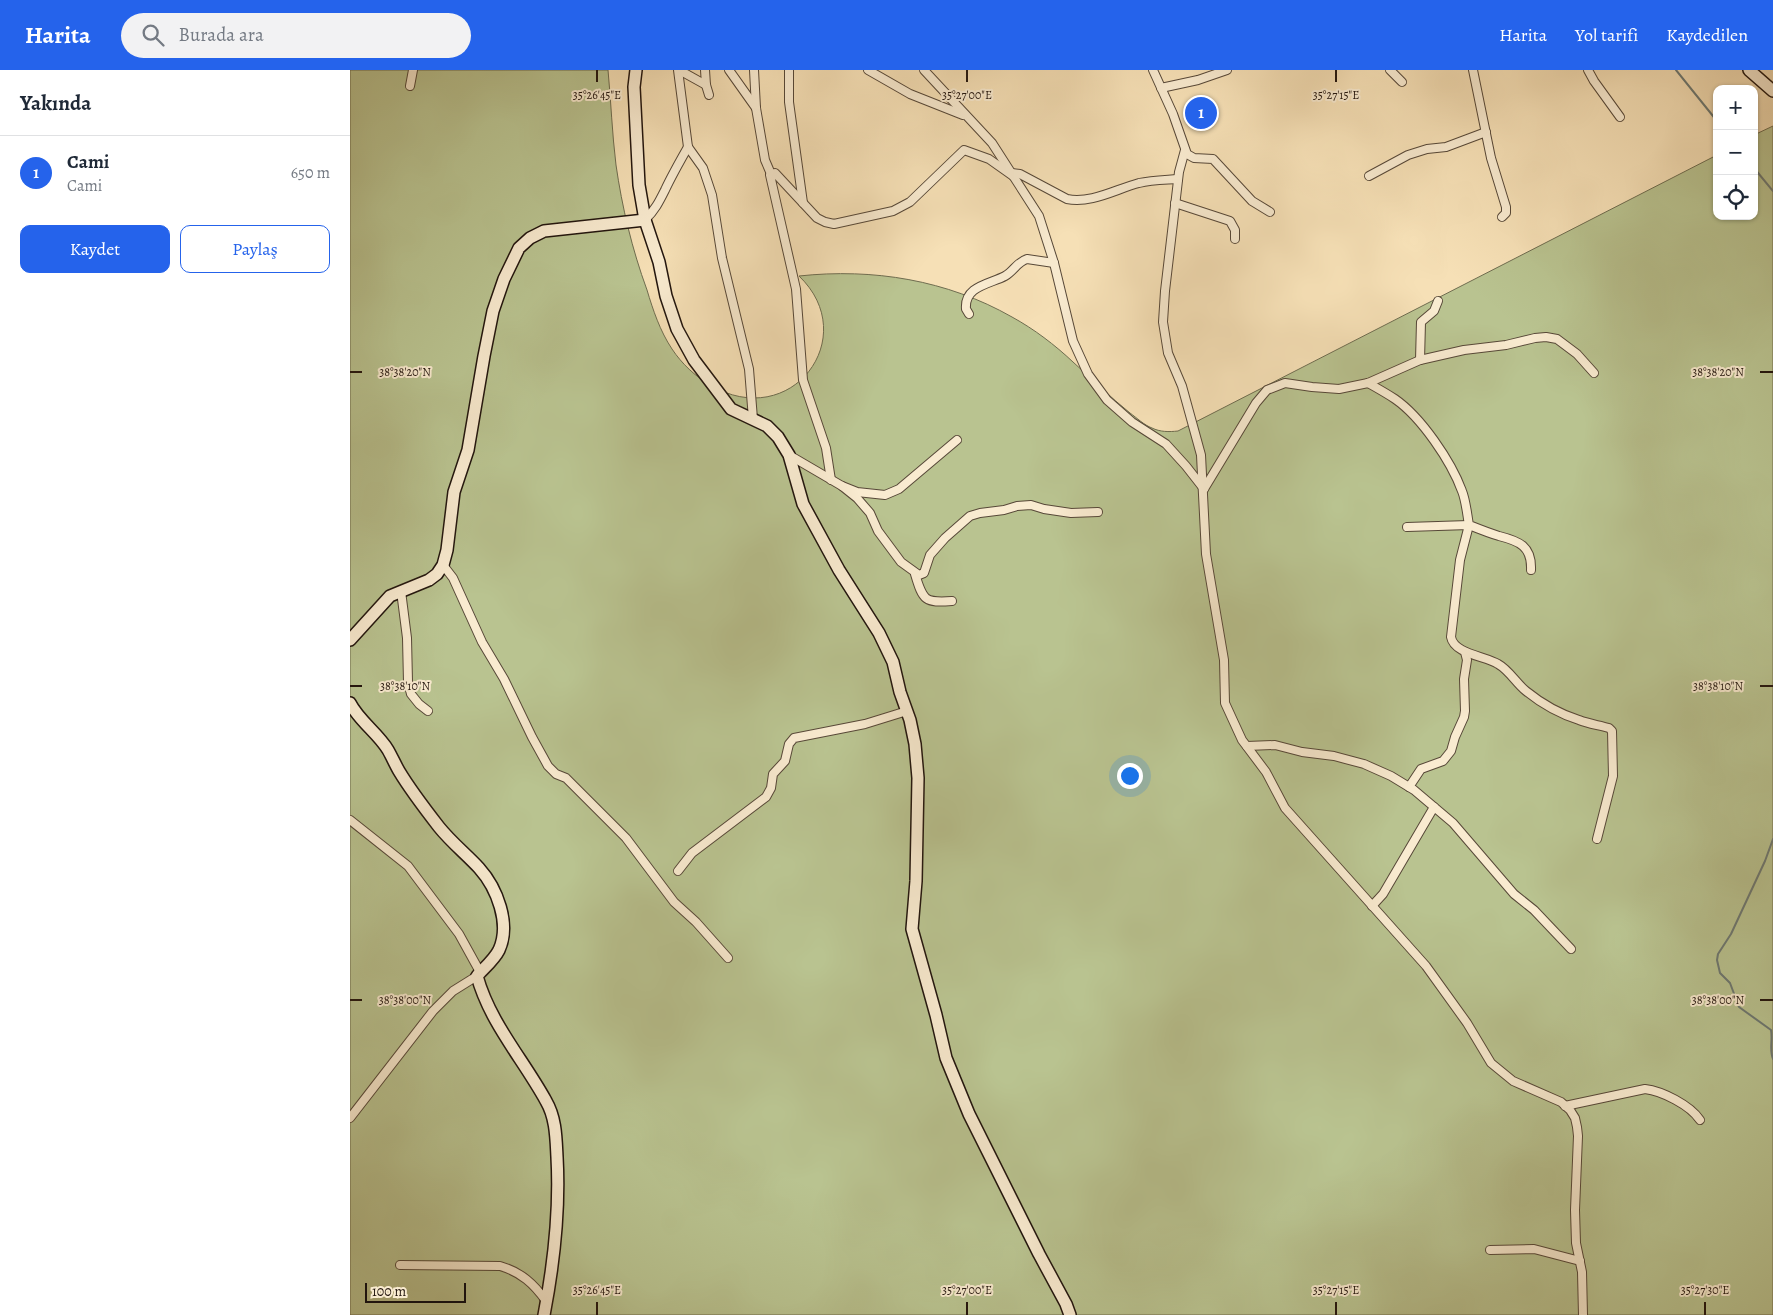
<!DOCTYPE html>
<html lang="tr">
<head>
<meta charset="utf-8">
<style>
  body { margin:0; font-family:Alegreya,serif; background:#f2f2f3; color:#1f2937 }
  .controls { position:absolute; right:15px; top:15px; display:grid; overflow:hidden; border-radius:10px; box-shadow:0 1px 4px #0004 }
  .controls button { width:45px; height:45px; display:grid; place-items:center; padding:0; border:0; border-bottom:1px solid #e0e1e3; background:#fff; color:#1f2937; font:25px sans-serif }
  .scale { position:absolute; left:15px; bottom:12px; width:101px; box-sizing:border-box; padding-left:5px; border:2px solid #22150e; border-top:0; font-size:14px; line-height:18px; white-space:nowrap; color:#22150e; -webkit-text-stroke:4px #f9ebd0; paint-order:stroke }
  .you { position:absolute; left:779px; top:705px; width:18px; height:18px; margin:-12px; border:4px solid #fff; border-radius:50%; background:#1a73e8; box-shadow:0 0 0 8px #1a73e833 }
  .badge { display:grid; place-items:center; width:32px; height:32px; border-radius:50%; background:#2563eb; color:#fff; font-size:16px; font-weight:700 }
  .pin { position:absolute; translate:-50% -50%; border:2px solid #fff; box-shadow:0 1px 5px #0006 }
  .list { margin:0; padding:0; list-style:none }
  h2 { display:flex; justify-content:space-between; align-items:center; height:65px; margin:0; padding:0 20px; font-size:21px }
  h2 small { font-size:16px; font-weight:400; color:#747a83 }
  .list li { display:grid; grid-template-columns:32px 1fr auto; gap:15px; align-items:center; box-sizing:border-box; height:75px; padding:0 20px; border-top:1px solid #e0e1e3 }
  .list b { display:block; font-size:19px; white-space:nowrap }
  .list p { margin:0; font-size:16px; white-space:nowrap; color:#747a83 }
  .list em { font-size:16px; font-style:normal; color:#747a83 }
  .actions { display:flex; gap:10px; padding:15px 20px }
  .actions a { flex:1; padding:11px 0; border:1px solid #2563eb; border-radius:10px; text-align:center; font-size:18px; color:#2563eb }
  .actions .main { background:#2563eb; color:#fff }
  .icon { flex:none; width:28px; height:28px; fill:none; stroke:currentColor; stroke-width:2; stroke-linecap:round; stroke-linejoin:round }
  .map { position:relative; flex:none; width:1423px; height:1245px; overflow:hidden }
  header { display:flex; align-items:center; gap:30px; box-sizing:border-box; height:70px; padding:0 25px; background:#2563eb; color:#fff }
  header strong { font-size:24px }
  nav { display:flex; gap:28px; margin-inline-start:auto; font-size:18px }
  .search { width:350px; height:45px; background:#f2f2f3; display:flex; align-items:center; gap:12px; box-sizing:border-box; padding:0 18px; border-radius:28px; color:#747a83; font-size:19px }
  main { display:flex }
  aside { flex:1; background:#fff }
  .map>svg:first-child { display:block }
  .green { fill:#b9c390; stroke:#6e6c4f }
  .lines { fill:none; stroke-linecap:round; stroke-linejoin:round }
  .stream { stroke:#6d7973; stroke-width:2 }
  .street-casing { stroke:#574838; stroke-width:10 }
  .secondary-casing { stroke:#22150e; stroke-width:14 }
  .street { stroke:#f9ebd0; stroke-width:8 }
  .secondary { stroke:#f9ebd0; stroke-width:11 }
  .ticks { fill:none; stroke:#22150e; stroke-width:2 }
  .ticks-label { font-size:12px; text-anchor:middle; fill:#22150e; stroke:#f9ebd0; stroke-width:4; stroke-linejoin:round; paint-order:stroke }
</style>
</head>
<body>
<header>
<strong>Harita</strong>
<div class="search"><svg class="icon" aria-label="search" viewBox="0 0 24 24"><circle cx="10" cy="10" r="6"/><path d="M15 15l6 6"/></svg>Burada ara</div>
<nav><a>Harita</a><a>Yol tarifi</a><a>Kaydedilen</a></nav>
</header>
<main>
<aside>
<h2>Yakında<small></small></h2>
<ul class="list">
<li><span class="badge">1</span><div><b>Cami</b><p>Cami</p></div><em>650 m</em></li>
</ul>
<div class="actions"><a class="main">Kaydet</a><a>Paylaş</a></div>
</aside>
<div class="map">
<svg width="1423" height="1245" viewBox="0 0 1423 1245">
  <rect width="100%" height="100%" fill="#f6e0b6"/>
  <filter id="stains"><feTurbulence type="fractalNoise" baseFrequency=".004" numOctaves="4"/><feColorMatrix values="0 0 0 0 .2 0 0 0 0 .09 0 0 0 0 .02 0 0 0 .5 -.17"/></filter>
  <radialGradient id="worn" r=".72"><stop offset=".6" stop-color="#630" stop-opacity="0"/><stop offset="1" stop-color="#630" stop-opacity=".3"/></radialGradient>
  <!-- green -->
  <path class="green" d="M 0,0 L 258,0 C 261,31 262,63 266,95 C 272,137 282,179 297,220 C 303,240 310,261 322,279 C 332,294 345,306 360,315 C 441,363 513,267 449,206 C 523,198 597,210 662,247 C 684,259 705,275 723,292 C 742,309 760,327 780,343 C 787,348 794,355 802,358 C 810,362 819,362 828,361 L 1367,85 L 1367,146 L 1404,146 L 1404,65 L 1423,56 L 1423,1245 L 0,1245 Z"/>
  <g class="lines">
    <!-- stream -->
    <g class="stream">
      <path d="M 1326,0 L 1367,51"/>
      <path d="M 1404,98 L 1423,121"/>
      <path d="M 1423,769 L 1415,791 L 1381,864 L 1368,884 L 1367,890 L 1370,903 L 1380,913 L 1389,937 L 1421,960 C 1423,970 1419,979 1423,989"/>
    </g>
    <defs>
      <g id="street">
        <path d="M 328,0 L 338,77 L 353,98 L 362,125 L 372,188 L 399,299 L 403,349"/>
        <path d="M 329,0 L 356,15"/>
        <path d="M 355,0 L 356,15 L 359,25"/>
        <path d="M 379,0 L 406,38"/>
        <path d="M 404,0 L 406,38 L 415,90 L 421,104"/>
        <path d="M 439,0 L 439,32 L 453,133"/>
        <path d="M 518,0 L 560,24 L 613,45"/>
        <path d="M 574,0 L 642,73 L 689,146 L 704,193 L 723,271 L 738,304 L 757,330 L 782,352 L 816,374 L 836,396 L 854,419"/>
        <path d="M 803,0 L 823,44 L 837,84 L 844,88 L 863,89 L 902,131 L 920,142"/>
        <path d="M 1040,0 L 1052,12"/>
        <path d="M 1123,0 L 1141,88 L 1156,137 L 1156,143 L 1152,147"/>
        <path d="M 1238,0 L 1244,11 L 1270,47"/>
        <path d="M 60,16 L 63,0"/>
        <path d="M 811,18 L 848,10 L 877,0"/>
        <path d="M 835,80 L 829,102 L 815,221 L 813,252 L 818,283 L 832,316 L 851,385 L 856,484 L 874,590 L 875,633 L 892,670 L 916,702 L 935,738 L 1076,896 L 1117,953 L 1141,993 L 1163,1011 L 1211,1032 L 1220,1040 L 1225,1048 L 1227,1057 L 1228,1066 L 1225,1140 L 1226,1173 L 1232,1202 L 1233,1245"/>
        <path d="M 662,103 L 670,104 L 717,129 C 741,134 766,119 789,113 C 802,110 815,110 828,109"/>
        <path d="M 1019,106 L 1058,85 L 1077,79 L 1096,77 L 1136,62"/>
        <path d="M 825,133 L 880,151 L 885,160 L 885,169"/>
        <path d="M 295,150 C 305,140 309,132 315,120 C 322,105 330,91 338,77"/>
        <path d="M 619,244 L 616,239 C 614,216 640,214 655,206 C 664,201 667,192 677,189 L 704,193"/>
        <path d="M 1070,290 L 1071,252 L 1084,241 L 1088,231"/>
        <path d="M 1018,313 C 1027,318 1036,323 1045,329 C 1071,347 1101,391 1112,421 C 1116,431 1117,444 1119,455 C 1129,459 1139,463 1149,466 C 1169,471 1182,476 1181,500"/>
        <path d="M 439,385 L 492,416 L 507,422 L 535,425 L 549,419 L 607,370"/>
        <path d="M 481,410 L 476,378 L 453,310 L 446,219 L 420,105 L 425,103 L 467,148 L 475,152 L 484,154 L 543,141 L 560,132 L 614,80 L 639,89 L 663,106"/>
        <path d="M 492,416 L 507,428 L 520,443 L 528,461 L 551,492 L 569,505 L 574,503 L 580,485 L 595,468 L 620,446 L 630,443 L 654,440 L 667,436 L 681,435 L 694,439 L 721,443 L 748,442"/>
        <path d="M 854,419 L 906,333 L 917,320 L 935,313 L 962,317 L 989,319 L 1018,313 L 1070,290 L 1114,280 L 1156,275 L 1185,268 L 1196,267 L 1207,269 L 1227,284 L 1244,303"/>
        <path d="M 1057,457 L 1119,455 L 1110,490 L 1101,567 C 1104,584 1135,586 1148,594 C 1159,600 1166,613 1176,621 C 1192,634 1210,644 1229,650 C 1239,654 1249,655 1259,658 L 1262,661 L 1263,706 L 1247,769"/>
        <path d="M 93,495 L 103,508 L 132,572 L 154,609 L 182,667 L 198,696 L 206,704 L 216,708 L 276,768 L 324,832 L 346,852 L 378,888"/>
        <path d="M 565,504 C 573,531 575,533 602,531"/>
        <path d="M 51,521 L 57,568 L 58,612 L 61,624 L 69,634 L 78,641"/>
        <path d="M 897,676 L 925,675 L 952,682 L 984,686 L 1014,694 L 1041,706 L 1064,720 L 1103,753 L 1164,824 L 1184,840 L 1221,879"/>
        <path d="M 1059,717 L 1071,699 L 1093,691 L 1101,681 L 1105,667 L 1114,647 L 1115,641 L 1114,609 L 1117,590 L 1115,582"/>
        <path d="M 0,750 L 58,796 L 109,864 L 130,902"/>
        <path d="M 328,801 L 342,783 L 416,727 L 421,718 L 423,704 L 435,691 L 439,674 L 444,668 L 515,654 L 557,641"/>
        <path d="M 1022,836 L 1033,824 L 1084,737"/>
        <path d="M 1215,1036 L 1295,1019 C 1312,1021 1340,1035 1350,1050"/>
        <path d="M 0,1048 L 83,941 L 103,921 L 127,906"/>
        <path d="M 1140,1180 L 1184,1179 L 1230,1191"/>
        <path d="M 50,1195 L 150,1196 C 171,1202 184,1214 196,1231"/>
      </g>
      <g id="secondary">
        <path d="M 286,0 L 284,17 L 289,115 L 295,150 L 309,192 L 316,226 L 327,259 L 344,290 L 381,339 L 417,356 L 428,367 L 439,385 L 453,434 L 489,500 L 529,563 L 543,592 L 550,622 L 560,650 L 565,674 L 568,708 L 566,811 L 562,859 L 586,945 L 596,988 L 619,1044 L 689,1184 L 716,1234 L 720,1245"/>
        <path d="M 1399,0 L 1423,21"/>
        <path d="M 0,570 L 40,526 L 79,510 L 87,504 L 93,495 L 97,480 L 104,422 L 118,380 L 134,286 L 143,241 L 154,209 L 169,178 L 180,168 L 194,161 L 295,150"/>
        <path d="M 0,633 C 9,651 28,663 38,680 C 42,687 45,694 49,701 C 61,721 75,739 89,757 C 101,772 116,784 129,798 C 147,818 161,854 149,880 C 144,890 134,898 127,906 C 140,953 173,989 196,1031 C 206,1048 206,1068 207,1087 C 210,1140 204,1193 194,1245"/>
      </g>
    </defs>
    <!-- street casing -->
    <use href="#street" class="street-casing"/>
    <!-- secondary casing -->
    <use href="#secondary" class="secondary-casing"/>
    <!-- street -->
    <use href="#street" class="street"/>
    <!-- secondary -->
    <use href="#secondary" class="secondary"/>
  </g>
  <!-- ticks -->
  <path class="ticks" d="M 247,0 L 247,12M 617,0 L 617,12M 986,0 L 986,12M 0,302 L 12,302M 1410,302 L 1423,302M 0,616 L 12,616M 1410,616 L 1423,616M 0,930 L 12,930M 1410,930 L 1423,930M 247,1232 L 247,1245M 617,1232 L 617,1245M 986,1232 L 986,1245M 1355,1232 L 1355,1245"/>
  <g class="ticks-label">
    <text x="247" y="29">35°26'45"E</text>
    <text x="617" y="29">35°27'00"E</text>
    <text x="986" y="29">35°27'15"E</text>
    <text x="55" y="306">38°38'20"N</text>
    <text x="1368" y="306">38°38'20"N</text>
    <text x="55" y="620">38°38'10"N</text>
    <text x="1368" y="620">38°38'10"N</text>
    <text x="55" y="934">38°38'00"N</text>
    <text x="1368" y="934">38°38'00"N</text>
    <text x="247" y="1224">35°26'45"E</text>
    <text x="617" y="1224">35°27'00"E</text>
    <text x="986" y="1224">35°27'15"E</text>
    <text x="1355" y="1224">35°27'30"E</text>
  </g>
  <rect width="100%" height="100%" filter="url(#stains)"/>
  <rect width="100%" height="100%" fill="url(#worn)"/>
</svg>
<div class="controls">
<button>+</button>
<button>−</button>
<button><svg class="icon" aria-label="locate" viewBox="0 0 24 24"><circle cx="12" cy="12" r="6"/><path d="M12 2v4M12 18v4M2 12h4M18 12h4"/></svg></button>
</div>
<div class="scale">100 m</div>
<div class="you"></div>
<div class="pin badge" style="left:851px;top:43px">1</div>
</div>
</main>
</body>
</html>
